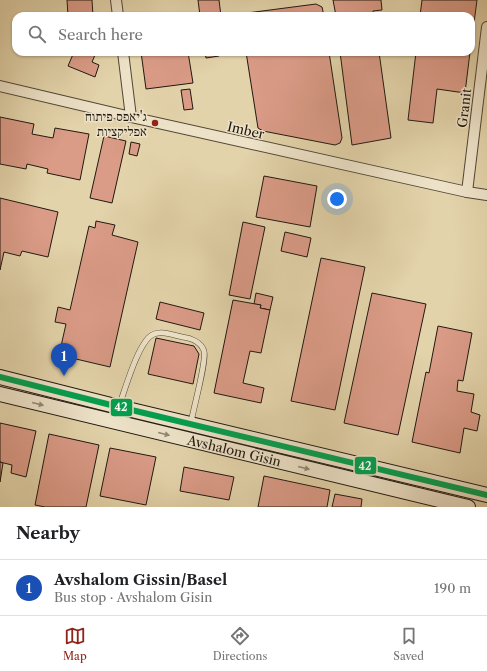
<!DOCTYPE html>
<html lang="en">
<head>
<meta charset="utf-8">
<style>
  body { margin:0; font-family:"Libre Caslon Text","Frank Ruhl Libre",serif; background:#f2f2f2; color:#202124 }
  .you { position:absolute; left:337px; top:199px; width:14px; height:14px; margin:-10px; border:3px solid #fff; border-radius:50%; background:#1a73e8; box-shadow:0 0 0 6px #1a73e833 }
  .badge { display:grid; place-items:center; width:26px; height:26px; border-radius:50%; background:#8f2418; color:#fff; font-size:13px; font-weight:700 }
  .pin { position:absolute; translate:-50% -33px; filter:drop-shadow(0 1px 2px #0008) }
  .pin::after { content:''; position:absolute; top:21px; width:14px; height:12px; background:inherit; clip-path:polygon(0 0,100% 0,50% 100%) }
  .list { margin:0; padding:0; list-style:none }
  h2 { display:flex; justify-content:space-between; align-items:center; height:52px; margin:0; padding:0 16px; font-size:17px }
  h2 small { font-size:13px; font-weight:400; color:#757577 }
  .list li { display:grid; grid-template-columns:26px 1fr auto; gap:12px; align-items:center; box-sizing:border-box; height:56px; padding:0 16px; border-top:1px solid #e0e0e0 }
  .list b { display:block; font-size:15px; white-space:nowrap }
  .list p { margin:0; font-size:13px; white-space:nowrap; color:#757577 }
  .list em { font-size:13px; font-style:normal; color:#757577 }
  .icon { flex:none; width:22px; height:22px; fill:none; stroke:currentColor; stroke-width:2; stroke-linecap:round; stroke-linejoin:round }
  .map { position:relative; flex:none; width:487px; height:507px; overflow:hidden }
  .search { position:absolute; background:#fff; box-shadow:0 1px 3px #0004; left:12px; right:12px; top:12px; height:44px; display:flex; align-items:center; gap:10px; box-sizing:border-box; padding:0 14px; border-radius:12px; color:#757577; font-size:15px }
  .sheet { height:108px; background:#fff }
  nav { display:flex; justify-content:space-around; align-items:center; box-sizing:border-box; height:56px; border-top:1px solid #e0e0e0; background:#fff; font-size:11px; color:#757577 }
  nav a { display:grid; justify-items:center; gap:2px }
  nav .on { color:#8f2418 }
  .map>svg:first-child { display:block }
  .building { fill:#da9b87; stroke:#211910 }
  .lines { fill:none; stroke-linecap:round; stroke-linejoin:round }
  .lane-casing { stroke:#524836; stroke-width:6 }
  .street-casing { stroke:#524836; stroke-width:12 }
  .secondary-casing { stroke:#211910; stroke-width:16 }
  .lane { stroke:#ede2c8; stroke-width:5 }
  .street { stroke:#ede2c8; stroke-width:10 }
  .secondary { stroke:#ede2c8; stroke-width:14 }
  .bus-1-casing { stroke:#ede2c8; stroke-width:9 }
  .bus-1 { stroke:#029f4e; stroke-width:6 }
  .oneway { fill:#918875 }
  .poi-dot { fill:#8f2418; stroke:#ede2c8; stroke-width:1.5 }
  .labels { text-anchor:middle; stroke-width:3; stroke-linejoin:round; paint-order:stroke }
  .street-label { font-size:13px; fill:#211910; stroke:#ede2c8 }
  .poi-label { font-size:13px; fill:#211910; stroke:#ede2c8; text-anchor:end }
  .line-badge { stroke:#ede2c8; stroke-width:1.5 }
  .badge-label { font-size:11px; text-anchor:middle; font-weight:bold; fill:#fff }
</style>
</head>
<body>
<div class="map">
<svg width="487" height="507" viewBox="0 0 487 507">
  <rect width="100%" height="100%" fill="#e3d3aa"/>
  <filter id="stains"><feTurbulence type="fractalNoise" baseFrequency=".005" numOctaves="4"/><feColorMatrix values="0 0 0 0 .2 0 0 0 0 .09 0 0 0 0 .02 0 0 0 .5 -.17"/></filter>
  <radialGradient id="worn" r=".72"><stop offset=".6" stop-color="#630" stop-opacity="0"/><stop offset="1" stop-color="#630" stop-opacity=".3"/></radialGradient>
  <!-- building -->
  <g class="building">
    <path d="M 67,0 L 92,0 L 93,16 L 68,16 Z"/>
    <path d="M 198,0 L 219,0 L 221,16 L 200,16 Z"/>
    <path d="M 333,0 L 381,0 L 382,10 L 373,11 L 373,16 L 336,16 Z"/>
    <path d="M 422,0 L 477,0 L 471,46 L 471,16 L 420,16 Z"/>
    <path d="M 316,4 L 322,7 L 324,16 L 242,16 L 247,13 Z"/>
    <path d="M 74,52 L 88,52 L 95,55 L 92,62 L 99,65 L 95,77 L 68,66 Z"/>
    <path d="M 141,52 L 188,52 L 193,83 L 146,89 Z"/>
    <path d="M 205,52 L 218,52 L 219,56 L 206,58 Z"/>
    <path d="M 246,52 L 329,52 L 342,138 L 340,143 L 335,145 L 263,131 L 258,128 Z"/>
    <path d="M 340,52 L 379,52 L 391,138 L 352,145 Z"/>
    <path d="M 416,52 L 470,52 L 465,93 L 437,89 L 433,123 L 408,120 Z"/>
    <path d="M 190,89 L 193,109 L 184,110 L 181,90 Z"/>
    <path d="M 0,117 L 34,124 L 32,134 L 53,138 L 55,128 L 89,134 L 80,180 L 47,173 L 48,169 L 27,164 L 26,169 L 0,164 Z"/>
    <path d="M 104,136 L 126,141 L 112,203 L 90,198 Z"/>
    <path d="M 131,142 L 140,144 L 137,156 L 129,154 Z"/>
    <path d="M 264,176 L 317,186 L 310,227 L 256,217 Z"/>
    <path d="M 0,198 L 58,212 L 48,257 L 22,251 L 20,256 L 4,252 L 0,270 Z"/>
    <path d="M 96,221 L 115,225 L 112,235 L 138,242 L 110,367 L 59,355 L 66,324 L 55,322 L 58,307 L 70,310 L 89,226 L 95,228 Z"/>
    <path d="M 243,222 L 265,227 L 250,299 L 229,295 Z"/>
    <path d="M 285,232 L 311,238 L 307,257 L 281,251 Z"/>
    <path d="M 321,258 L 365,267 L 335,410 L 291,401 Z"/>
    <path d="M 256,293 L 273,297 L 270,310 L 260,308 L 261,305 L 254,304 Z"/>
    <path d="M 372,293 L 426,304 L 398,435 L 344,423 Z"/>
    <path d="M 233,300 L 261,305 L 260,308 L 270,310 L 261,353 L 250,351 L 243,383 L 264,388 L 261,403 L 214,393 Z"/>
    <path d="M 160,302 L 204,313 L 200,330 L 156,319 Z"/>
    <path d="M 438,326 L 472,333 L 463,381 L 458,380 L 457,391 L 474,394 L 471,412 L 480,415 L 477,431 L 464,428 L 460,453 L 412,442 L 426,372 L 429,373 Z"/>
    <path d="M 156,338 L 194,346 L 199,354 L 193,384 L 148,374 Z"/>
    <path d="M 0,423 L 36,431 L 26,477 L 11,473 L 12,465 L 0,462 Z"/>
    <path d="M 49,434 L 99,445 L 86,507 L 45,507 L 35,505 Z"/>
    <path d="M 110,448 L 156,457 L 146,505 L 100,496 Z"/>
    <path d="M 0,462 L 3,463 L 0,482 Z"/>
    <path d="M 184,467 L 234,477 L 229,500 L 180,491 Z"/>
    <path d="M 264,476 L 330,490 L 327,507 L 258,507 Z"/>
    <path d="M 335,494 L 362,499 L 361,507 L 332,507 Z"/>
  </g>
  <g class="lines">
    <defs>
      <path id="lane" d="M 119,406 C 125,390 138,343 152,335 C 161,330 173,335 182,337 C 191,338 201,342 204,351 C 207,361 193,409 191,423"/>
      <g id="street">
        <path d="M 116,0 L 118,16"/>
        <path d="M 123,52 L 131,117"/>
        <path d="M 0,86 L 131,117 L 467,192 L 487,195"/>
        <path d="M 467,192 L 487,27"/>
      </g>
      <g id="secondary">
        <path d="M 0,377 L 119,407 L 487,495"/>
        <path id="s1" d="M 0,394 L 468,507"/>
      </g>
    </defs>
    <!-- lane casing -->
    <use href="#lane" class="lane-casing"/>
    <!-- street casing -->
    <use href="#street" class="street-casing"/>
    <!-- secondary casing -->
    <use href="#secondary" class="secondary-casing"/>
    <!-- lane -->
    <use href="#lane" class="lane"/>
    <!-- street -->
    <use href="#street" class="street"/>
    <!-- secondary -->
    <use href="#secondary" class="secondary"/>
    <defs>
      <path id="bus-1" d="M 0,377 L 119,407 L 487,495"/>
    </defs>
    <!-- bus-1 casing -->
    <use href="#bus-1" class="bus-1-casing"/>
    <!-- bus-1 -->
    <use href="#bus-1" class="bus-1"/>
  </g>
  <!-- one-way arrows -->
  <defs><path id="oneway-solid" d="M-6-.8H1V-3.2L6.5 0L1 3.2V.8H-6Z"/></defs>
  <g class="oneway">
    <use href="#oneway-solid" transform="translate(38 404) rotate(14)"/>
    <use href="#oneway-solid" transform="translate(164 434) rotate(14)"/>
    <use href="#oneway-solid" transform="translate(304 468) rotate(14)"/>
  </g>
  <!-- markers -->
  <circle class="poi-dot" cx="155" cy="123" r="4"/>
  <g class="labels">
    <!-- street labels -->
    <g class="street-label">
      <text transform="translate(464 108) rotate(-83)" y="5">Granit</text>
      <text transform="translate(246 130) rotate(13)" y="5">Imber</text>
      <text dy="5" stroke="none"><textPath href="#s1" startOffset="241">Avshalom Gisin</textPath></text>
    </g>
    <!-- poi labels -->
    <g class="poi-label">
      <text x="147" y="121">ג'יאפס פיתוח<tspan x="147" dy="15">אפליקציות</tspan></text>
    </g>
  </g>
  <g class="line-badge">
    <rect x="110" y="398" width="23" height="19" rx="4" fill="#029f4e"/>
    <rect x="354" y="456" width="23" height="19" rx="4" fill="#029f4e"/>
  </g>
  <g class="badge-label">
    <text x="121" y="411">42</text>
    <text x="365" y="470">42</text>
  </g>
  <rect width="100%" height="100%" filter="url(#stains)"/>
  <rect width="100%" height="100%" fill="url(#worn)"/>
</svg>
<div class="you"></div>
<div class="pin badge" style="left:64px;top:376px;background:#1a4fb4">1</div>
<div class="search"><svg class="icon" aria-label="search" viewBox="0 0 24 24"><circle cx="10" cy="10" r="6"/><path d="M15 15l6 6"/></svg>Search here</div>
</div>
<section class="sheet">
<h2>Nearby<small></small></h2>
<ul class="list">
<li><span class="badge" style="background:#1a4fb4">1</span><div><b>Avshalom Gissin/Basel</b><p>Bus stop · Avshalom Gisin</p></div><em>190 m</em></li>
</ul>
</section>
<nav>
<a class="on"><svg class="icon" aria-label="map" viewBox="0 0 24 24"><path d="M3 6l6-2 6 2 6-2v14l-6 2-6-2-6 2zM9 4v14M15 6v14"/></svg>Map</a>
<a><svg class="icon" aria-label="directions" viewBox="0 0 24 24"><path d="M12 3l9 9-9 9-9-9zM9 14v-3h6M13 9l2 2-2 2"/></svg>Directions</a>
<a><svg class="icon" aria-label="saved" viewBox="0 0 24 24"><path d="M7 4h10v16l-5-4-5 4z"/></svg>Saved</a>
</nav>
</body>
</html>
